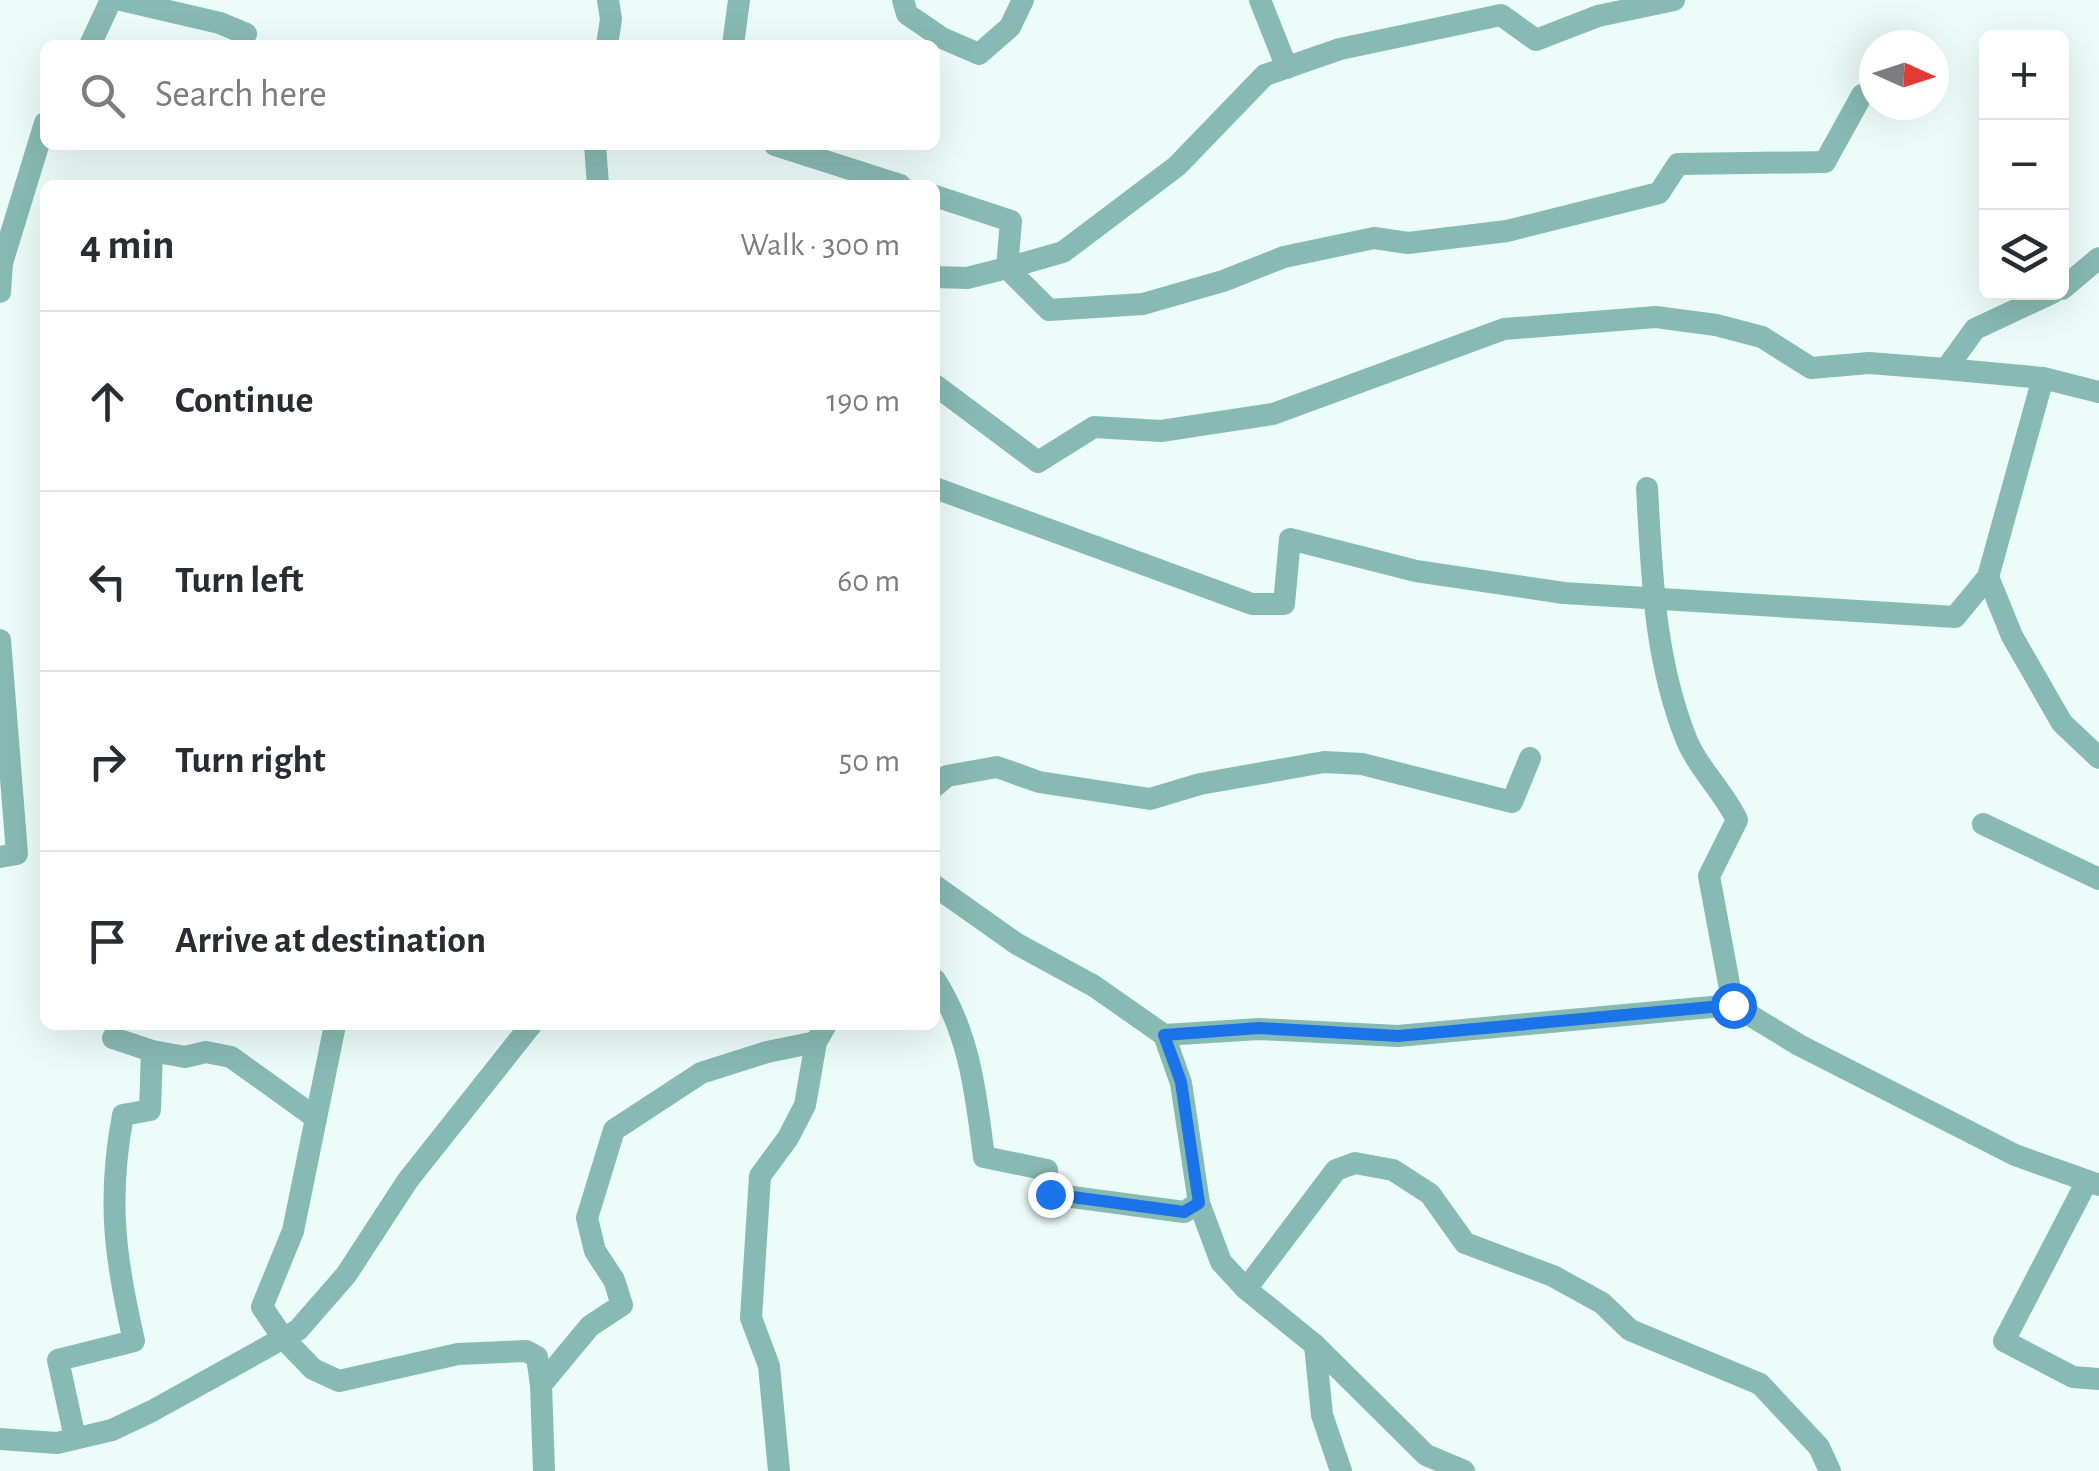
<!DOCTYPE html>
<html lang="en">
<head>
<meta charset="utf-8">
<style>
  body { margin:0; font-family:"Alegreya Sans",sans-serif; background:#f7f7f7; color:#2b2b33 }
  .controls { position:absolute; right:30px; top:30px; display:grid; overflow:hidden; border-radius:15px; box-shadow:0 10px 40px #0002 }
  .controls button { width:90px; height:90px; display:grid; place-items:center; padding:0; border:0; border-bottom:2px solid #e1e1e2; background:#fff; color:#2b2b33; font:50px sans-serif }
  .compass { position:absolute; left:1859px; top:30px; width:90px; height:90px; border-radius:50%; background:#fff; box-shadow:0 10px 40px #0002; rotate:93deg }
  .stop { position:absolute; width:30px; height:30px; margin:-22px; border:8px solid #1a73e8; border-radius:50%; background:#fff }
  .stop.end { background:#1a73e8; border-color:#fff; box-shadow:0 2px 10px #0008 }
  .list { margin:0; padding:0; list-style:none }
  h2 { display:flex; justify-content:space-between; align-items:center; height:130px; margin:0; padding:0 40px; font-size:42px }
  h2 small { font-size:32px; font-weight:400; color:#7c7c81 }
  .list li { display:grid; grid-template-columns:65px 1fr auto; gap:30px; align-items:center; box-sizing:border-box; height:180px; padding:0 40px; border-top:2px solid #e1e1e2 }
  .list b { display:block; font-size:38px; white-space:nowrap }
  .list em { font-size:32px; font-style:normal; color:#7c7c81 }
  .icon { flex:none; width:55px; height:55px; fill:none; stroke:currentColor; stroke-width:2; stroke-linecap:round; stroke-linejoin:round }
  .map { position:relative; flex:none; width:2099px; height:1471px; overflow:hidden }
  .search { position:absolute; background:#fff; box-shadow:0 10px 40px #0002; left:40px; top:40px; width:900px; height:110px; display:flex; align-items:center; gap:25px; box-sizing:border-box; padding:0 35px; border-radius:15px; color:#7c7c81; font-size:38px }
  .panel { position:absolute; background:#fff; box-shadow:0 10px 40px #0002; left:40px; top:180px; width:900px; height:850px; border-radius:15px }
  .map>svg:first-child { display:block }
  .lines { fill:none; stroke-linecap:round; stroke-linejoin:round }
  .street { stroke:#87bab2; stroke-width:22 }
  .route { stroke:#1a73e8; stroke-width:12 }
</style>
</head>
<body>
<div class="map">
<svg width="2099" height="1471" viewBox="0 0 2099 1471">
  <rect width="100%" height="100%" fill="#ecfcf9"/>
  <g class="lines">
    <!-- street -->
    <g class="street">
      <path d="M 121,0 L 220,23 L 246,34"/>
      <path d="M 903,0 L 907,14 L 942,38 L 979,54 L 1010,27 L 1023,0"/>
      <path d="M 1260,0 L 1287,68"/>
      <path d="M 90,45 L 111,0"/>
      <path d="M 607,45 L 611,19 L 608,0"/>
      <path d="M 733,45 L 739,0"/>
      <path d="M 595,145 L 598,185"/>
      <path d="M 775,145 L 900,185"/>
      <path d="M 935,196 L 1011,221 L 1007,268 L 1063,252 L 1177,166 L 1265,75 L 1340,49 L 1501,15 L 1536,40 L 1598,16 L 1674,0"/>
      <path d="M 935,277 L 967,278 L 1007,268 L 1049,310 L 1143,304 L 1223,281 L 1284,257 L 1374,238 L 1408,243 L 1507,231 L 1659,193 L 1678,164 L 1825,162 L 1862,95"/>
      <path d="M 2062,289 L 2099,258"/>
      <path d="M 0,292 L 2,263 L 45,123"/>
      <path d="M 2043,378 L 2099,392"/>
      <path d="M 935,385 L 1038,462 L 1094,427 L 1161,431 L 1273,414 L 1504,329 L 1656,317 L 1716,325 L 1762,337 L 1811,368 L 1869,363 L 1946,369 L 1975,329 L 2054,292"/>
      <path d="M 935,488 L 1252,604 L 1284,604 L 1290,539 L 1416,571 L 1564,593 L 1955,617 L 1988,577 L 2043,378 L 1946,369"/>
      <path d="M 1647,488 C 1652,576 1654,659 1687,741 C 1698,768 1724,792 1737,820 L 1709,876 L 1733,1005"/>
      <path d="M 1988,577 L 2012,636 L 2062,723 L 2099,758"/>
      <path d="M 0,640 L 17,854 L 0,857"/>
      <path d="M 935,786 L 947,776 L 997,767 L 1039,782 L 1150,799 L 1200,784 L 1324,762 L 1362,764 L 1512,802 L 1530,758"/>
      <path d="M 1983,824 L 2099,879"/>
      <path d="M 935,886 L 1017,944 L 1094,986 L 1164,1035 L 1181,1083 L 1199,1203 L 1221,1262 L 1246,1289 L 1336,1170 L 1355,1163 L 1393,1170 L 1430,1194 L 1465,1243 L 1553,1276 L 1602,1303 L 1630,1330 L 1760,1384 L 1819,1447 L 1830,1471"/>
      <path d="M 935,980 C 970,1034 976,1095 984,1157 L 1047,1170 L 1050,1194 L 1184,1212 L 1199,1203"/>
      <path d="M 335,1025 L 293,1231 L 262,1307 L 283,1338 L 313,1369 L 339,1381 L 458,1354 L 526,1351 L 537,1357 L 541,1385 L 544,1471"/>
      <path d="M 1164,1035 L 1259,1029 L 1398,1036 L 1733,1005 L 1799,1045 L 2015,1155 L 2099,1185"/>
      <path d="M 152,1051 L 185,1057 L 206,1052 L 231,1057 L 316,1118"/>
      <path d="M 2087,1181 L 2004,1341 L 2073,1377 L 2099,1379"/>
      <path d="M 1246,1289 L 1315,1345 L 1426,1455 L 1464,1471"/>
      <path d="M 1315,1345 L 1322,1415 L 1341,1471"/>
      <path d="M 541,1385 L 590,1326 L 622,1305 L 614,1280 L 595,1251 L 587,1218 L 614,1130 L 701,1073 L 767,1052 L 816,1042"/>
      <path d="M 75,1438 L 58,1360 L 134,1341 C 115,1259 107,1199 123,1115 L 150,1110 L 152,1051 L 113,1038"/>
      <path d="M 0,1439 L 57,1443 L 112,1430 L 152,1411 L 298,1330 L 346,1275 L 408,1180 L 531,1025"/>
      <path d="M 779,1471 L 769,1366 L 751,1318 L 760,1176 L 788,1138 L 805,1105 L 816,1042 L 826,1025"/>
    </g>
  </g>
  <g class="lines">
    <!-- route -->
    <path class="route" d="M 1050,1194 L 1184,1212 L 1199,1203 L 1181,1082 L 1164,1035 L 1259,1028 L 1398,1036 L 1733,1005"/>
  </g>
</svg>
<div class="controls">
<button>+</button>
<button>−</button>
<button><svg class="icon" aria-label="layers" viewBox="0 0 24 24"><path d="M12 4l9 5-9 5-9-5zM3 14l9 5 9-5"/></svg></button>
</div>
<svg class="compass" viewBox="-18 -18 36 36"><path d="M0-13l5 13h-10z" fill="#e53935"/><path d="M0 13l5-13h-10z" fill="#7c7c81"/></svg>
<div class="stop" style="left:1733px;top:1005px"></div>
<div class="stop end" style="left:1050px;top:1194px"></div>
<div class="search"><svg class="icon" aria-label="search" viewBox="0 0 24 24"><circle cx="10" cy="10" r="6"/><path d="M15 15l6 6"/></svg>Search here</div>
<section class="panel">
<h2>4 min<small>Walk · 300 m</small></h2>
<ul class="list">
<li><svg class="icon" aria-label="ahead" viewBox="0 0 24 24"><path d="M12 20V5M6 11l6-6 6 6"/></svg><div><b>Continue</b></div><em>190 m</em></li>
<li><svg class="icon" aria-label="left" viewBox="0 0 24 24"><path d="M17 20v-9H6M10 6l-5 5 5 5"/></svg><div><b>Turn left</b></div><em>60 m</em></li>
<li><svg class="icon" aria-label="right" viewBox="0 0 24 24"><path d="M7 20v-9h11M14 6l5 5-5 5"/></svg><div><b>Turn right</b></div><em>50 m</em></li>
<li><svg class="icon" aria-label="arrive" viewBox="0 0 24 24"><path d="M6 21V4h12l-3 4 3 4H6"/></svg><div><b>Arrive at destination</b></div></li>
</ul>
</section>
</div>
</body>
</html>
